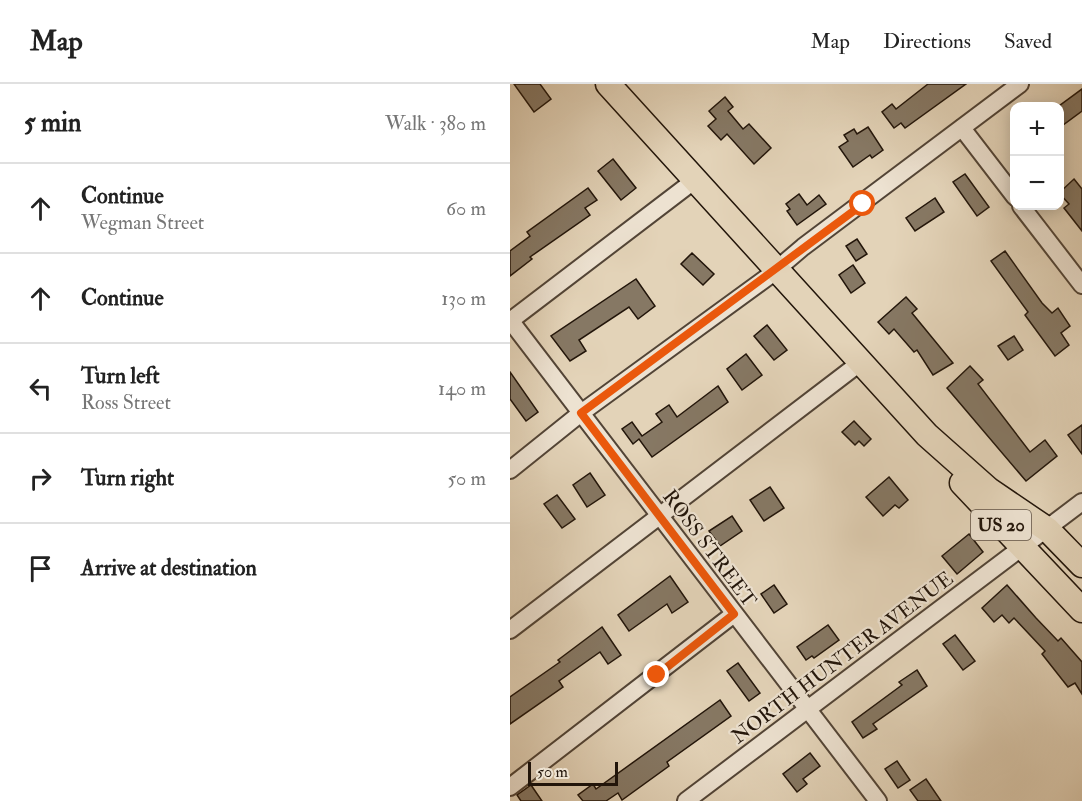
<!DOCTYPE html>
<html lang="en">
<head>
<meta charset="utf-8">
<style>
  body { margin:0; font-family:"IM FELL Double Pica",serif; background:#f2f2f2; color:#222 }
  .controls { position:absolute; right:18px; top:18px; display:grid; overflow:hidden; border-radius:12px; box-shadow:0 3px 15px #0003 }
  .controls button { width:54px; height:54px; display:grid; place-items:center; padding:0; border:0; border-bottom:2px solid #e0e0e0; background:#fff; color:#222; font:30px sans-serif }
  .scale { position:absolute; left:18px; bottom:15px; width:90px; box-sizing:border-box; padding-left:6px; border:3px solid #22150a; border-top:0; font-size:16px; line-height:21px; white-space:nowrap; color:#22150a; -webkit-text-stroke:4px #ede2d1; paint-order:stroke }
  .stop { position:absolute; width:18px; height:18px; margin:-14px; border:4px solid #ea580c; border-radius:50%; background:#fff }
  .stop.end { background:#ea580c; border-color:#fff; box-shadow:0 2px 6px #0008 }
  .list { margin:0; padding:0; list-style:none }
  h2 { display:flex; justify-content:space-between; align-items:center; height:78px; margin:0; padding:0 24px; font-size:26px }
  h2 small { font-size:20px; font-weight:400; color:#767676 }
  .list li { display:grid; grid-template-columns:39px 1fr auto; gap:18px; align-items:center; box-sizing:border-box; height:90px; padding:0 24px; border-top:2px solid #e0e0e0 }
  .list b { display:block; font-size:22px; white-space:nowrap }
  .list p { margin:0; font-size:20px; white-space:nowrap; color:#767676 }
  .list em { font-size:20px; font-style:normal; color:#767676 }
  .icon { flex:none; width:33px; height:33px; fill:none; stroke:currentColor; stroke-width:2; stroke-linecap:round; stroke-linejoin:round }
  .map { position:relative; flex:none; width:572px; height:717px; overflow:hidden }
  header { display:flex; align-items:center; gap:36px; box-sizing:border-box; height:84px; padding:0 30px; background:#fff; border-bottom:2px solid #e0e0e0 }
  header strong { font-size:28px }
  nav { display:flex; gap:33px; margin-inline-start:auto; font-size:21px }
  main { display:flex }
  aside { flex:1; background:#fff }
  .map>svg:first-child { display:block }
  .building { fill:#867864; stroke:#22150a; stroke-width:1.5 }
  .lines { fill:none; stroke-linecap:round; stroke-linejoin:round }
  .minor-casing { stroke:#524436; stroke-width:20 }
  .highway-casing { stroke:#22150a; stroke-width:27 }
  .minor { stroke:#ede2d1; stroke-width:16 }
  .highway { stroke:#e3d3b8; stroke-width:24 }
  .route { stroke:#ea580c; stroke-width:8 }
  .labels { text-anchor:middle; stroke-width:4.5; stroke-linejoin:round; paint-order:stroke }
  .shield { fill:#ede2d1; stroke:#5f5246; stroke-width:1.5 }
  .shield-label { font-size:18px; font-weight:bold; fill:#22150a }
  .street-label { font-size:20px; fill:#22150a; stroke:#ede2d1 }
</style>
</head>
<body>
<header>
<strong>Map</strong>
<nav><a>Map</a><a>Directions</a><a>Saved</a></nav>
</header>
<main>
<aside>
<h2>5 min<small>Walk · 380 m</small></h2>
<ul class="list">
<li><svg class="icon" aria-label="ahead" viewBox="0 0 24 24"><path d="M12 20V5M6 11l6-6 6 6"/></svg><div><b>Continue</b><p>Wegman Street</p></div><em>60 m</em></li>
<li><svg class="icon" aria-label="ahead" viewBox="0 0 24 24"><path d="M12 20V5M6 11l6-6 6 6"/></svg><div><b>Continue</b></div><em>130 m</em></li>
<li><svg class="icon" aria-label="left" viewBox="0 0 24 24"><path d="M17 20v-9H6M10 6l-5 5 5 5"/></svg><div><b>Turn left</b><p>Ross Street</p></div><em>140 m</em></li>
<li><svg class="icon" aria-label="right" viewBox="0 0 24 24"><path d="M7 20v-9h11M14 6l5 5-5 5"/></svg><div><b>Turn right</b></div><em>50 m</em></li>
<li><svg class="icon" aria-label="arrive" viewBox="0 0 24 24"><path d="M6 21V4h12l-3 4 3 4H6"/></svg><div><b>Arrive at destination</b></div></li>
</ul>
</aside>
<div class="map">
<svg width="572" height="717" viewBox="0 0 572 717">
  <rect width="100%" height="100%" fill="#e3d3b8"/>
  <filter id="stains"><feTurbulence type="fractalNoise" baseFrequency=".00333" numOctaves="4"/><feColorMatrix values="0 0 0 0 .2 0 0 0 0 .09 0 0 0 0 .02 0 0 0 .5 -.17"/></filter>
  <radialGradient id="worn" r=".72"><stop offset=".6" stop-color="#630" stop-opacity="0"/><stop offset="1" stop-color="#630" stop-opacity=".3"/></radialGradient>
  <!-- building -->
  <g class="building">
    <path d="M 4,0 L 30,0 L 41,15 L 24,28 Z"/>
    <path d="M 418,0 L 456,0 L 395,44 L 391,39 L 384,44 L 372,28 L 382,20 L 386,25 Z"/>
    <path d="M 572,5 L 572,27 L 549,44 L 549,22 Z"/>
    <path d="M 215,13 L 223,23 L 218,27 L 233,45 L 239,40 L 261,64 L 244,80 L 217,50 L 211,56 L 198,42 L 206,35 L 199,27 Z"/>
    <path d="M 358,43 L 373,66 L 362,74 L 360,71 L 343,83 L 329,63 L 338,57 L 334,51 L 344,45 L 347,50 Z"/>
    <path d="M 103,75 L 126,104 L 111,116 L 88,87 Z"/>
    <path d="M 455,90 L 479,123 L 467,132 L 443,98 Z"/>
    <path d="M 564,95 L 572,105 L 572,147 L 554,124 L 559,120 L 549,109 Z"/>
    <path d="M 78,104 L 87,116 L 75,124 L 80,131 L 20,173 L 22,175 L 0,192 L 0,167 L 20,152 L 17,148 Z"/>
    <path d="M 289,110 L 297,121 L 309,111 L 316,120 L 287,141 L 277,127 L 280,125 L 276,120 Z"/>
    <path d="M 425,114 L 434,128 L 405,147 L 396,134 Z"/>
    <path d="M 347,155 L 357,170 L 346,177 L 336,162 Z"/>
    <path d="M 495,167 L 532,219 L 542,229 L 548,224 L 560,242 L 551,249 L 559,261 L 545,272 L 515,231 L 518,228 L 481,177 Z"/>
    <path d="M 182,169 L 204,190 L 193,201 L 171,180 Z"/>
    <path d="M 343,181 L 355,199 L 341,209 L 329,191 Z"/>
    <path d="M 126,195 L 145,222 L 128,235 L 119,223 L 69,256 L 76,267 L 60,277 L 41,252 Z"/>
    <path d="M 396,213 L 407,225 L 402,229 L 443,279 L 423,291 L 407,266 L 404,268 L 384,245 L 379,250 L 368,238 Z"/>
    <path d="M 257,241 L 277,266 L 264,276 L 244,252 Z"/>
    <path d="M 504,252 L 513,266 L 498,276 L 488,262 Z"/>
    <path d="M 236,270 L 252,291 L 232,306 L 217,285 Z"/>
    <path d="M 460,282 L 473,296 L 468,300 L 520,368 L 535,356 L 547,372 L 516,397 L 437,304 Z"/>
    <path d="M 0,288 L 28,328 L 16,337 L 0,315 Z"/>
    <path d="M 208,302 L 218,318 L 142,373 L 129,355 L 123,360 L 112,345 L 122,338 L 132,352 L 152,338 L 146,330 L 159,321 L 167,333 Z"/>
    <path d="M 344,337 L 361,355 L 354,362 L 349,357 L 345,361 L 332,348 Z"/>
    <path d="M 572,341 L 572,370 L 558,351 Z"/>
    <path d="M 80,389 L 95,411 L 77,423 L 63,401 Z"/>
    <path d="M 379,393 L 398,416 L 389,424 L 385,421 L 373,432 L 356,413 Z"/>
    <path d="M 260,403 L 274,424 L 254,437 L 240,416 Z"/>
    <path d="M 47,411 L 65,435 L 52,444 L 34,420 Z"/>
    <path d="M 222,432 L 232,447 L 210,462 L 199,447 Z"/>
    <path d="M 459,450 L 473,468 L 447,490 L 432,472 Z"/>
    <path d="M 160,492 L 178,518 L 162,529 L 157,520 L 119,547 L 108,531 Z"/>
    <path d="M 264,501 L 277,520 L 264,529 L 251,510 Z"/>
    <path d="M 497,501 L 526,534 L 548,557 L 551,554 L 572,578 L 572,610 L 565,599 L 558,603 L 532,570 L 535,567 L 504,534 L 499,539 L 492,531 L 484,538 L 472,524 Z"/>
    <path d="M 318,541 L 329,556 L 304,574 L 302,572 L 296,576 L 287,563 Z"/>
    <path d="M 92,543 L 111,571 L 98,580 L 90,568 L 49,597 L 53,603 L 0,640 L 0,613 L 50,578 L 48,576 Z"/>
    <path d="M 445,551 L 465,577 L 453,586 L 433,560 Z"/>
    <path d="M 228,579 L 250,609 L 239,617 L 217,587 Z"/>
    <path d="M 407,586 L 417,602 L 363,640 L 367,645 L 353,654 L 342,638 L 392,601 L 389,598 Z"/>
    <path d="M 210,616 L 221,632 L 157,678 L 159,682 L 112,716 L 108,709 L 96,717 L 73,717 L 68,711 L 83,700 L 86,705 Z"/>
    <path d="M 300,669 L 310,682 L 293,695 L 297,700 L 287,708 L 273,690 Z"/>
    <path d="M 387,677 L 400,696 L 388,704 L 375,685 Z"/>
    <path d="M 416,695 L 431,717 L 408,717 L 400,706 Z"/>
    <path d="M 21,701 L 32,717 L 11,717 L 7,711 Z"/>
  </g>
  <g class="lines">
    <defs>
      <g id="minor">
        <path d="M 452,44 L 505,113"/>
        <path d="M 511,122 L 572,201"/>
        <path d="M 0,236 L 368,717"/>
        <path d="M 0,237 L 185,96"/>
        <path d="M 0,386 L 71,329 L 259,192 L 293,163 L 510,0"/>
        <path d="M 0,546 L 351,278"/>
        <path d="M 0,703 L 224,530"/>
        <path d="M 176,717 L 572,418"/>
      </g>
      <g id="highway">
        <path d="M 98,0 L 417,351 L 479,406 L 538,446 L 572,481"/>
        <path d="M 452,399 L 572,526"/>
      </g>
    </defs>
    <!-- minor casing -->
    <use href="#minor" class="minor-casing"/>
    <!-- highway casing -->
    <use href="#highway" class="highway-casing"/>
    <!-- minor -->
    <use href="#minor" class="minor"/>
    <!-- highway -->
    <use href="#highway" class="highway"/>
  </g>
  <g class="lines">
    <!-- route -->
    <path class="route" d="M 147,591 L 224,530 L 71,329 L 353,120"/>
  </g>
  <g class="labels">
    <!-- shield labels -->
    <rect class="shield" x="461" y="426" width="60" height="30" rx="4.5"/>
    <g class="shield-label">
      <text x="491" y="447">US 20</text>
    </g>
    <!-- street labels -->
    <g class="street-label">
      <text transform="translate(200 464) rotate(53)" y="7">ROSS STREET</text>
      <text transform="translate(332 573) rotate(-37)" y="7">NORTH HUNTER AVENUE</text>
    </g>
  </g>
  <rect width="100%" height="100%" filter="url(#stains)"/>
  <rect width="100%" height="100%" fill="url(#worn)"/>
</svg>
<div class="controls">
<button>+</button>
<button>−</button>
</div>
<div class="scale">50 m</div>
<div class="stop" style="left:353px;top:120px"></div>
<div class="stop end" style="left:147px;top:591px"></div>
</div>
</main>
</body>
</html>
